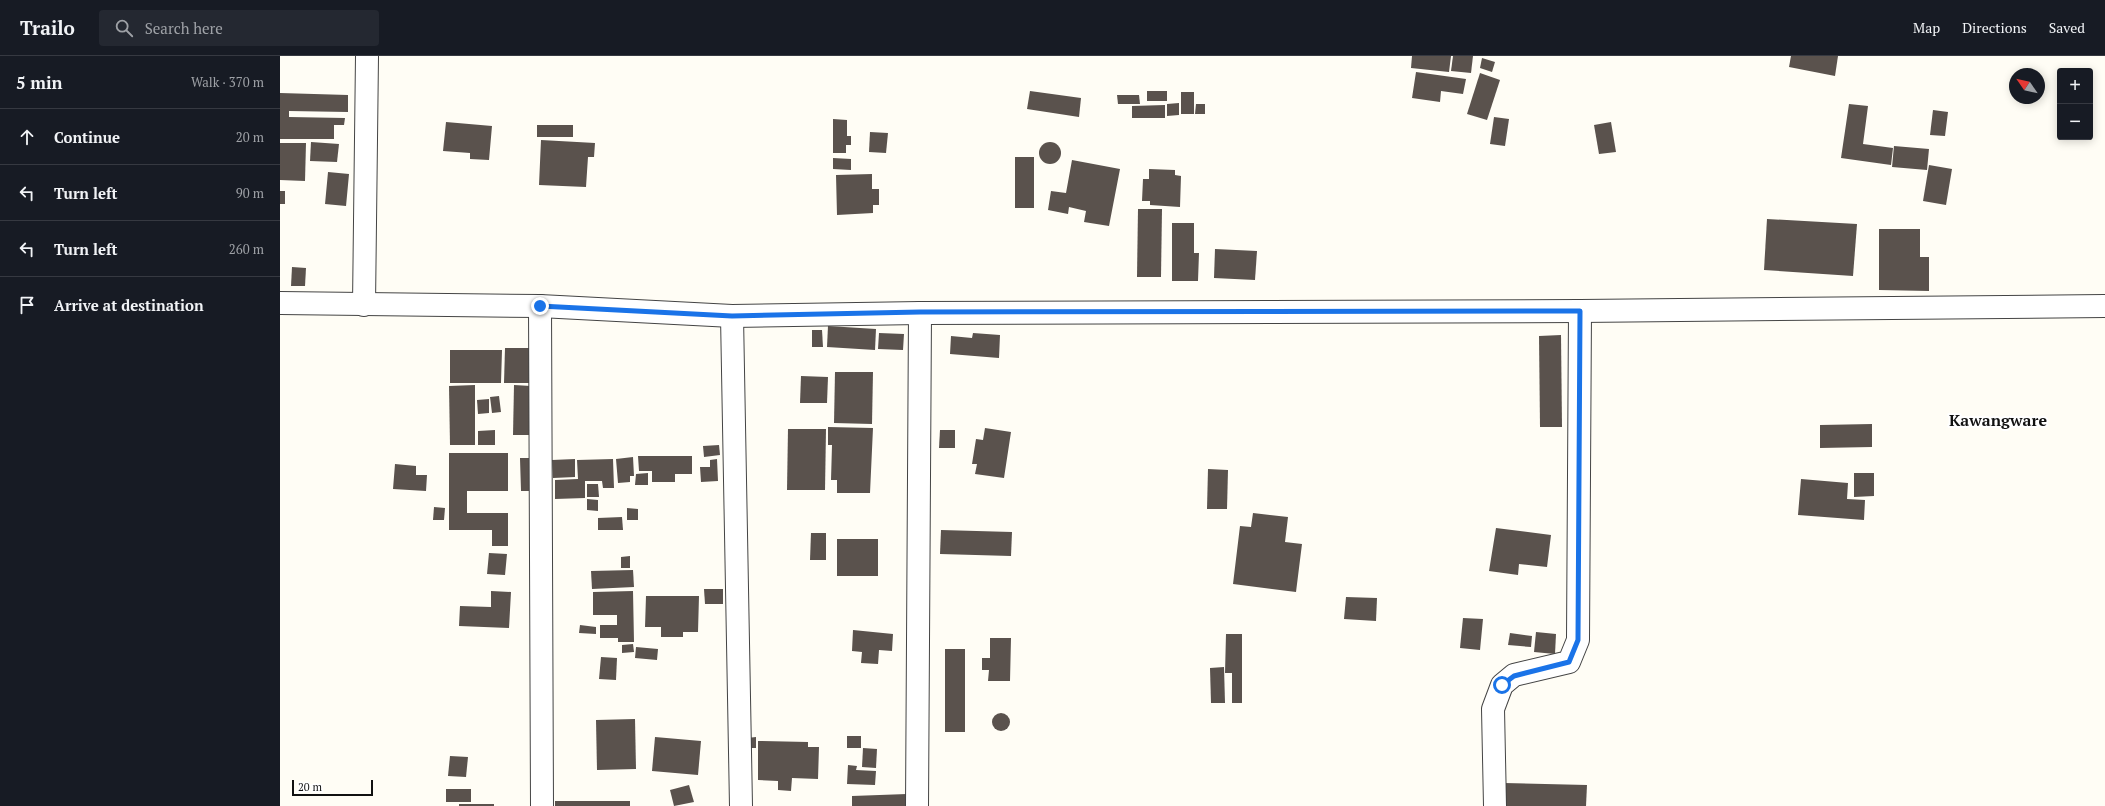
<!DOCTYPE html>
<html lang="en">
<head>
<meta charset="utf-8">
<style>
  body { margin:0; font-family:"PT Serif",serif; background:#242831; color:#f1f3f6 }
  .controls { position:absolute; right:12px; top:12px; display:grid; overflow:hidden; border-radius:4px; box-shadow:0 2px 10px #0003 }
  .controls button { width:36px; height:36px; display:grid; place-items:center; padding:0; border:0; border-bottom:1px solid #363941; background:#171b24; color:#f1f3f6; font:20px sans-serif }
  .compass { position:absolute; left:1729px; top:12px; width:36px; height:36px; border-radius:50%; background:#171b24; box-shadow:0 2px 10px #0003; rotate:304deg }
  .scale { position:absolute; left:12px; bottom:10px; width:81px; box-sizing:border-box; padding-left:4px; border:2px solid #111; border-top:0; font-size:11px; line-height:14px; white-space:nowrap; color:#111; -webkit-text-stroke:3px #fff; paint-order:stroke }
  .stop { position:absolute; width:12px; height:12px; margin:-9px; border:3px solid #1a73e8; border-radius:50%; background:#fff }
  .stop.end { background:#1a73e8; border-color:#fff; box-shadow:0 1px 4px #0008 }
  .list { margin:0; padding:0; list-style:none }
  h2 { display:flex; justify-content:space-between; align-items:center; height:52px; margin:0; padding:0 16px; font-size:17px }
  h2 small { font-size:13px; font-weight:400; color:#9ea1a6 }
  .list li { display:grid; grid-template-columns:26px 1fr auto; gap:12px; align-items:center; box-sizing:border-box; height:56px; padding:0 16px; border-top:1px solid #363941 }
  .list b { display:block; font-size:15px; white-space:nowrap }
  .list em { font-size:13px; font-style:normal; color:#9ea1a6 }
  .icon { flex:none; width:22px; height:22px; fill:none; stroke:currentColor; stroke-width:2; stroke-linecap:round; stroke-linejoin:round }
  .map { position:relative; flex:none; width:1825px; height:750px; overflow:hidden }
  header { display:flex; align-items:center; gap:24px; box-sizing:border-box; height:56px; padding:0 20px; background:#171b24; border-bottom:1px solid #363941 }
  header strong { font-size:19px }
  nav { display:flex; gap:22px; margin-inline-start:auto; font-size:14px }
  .search { width:280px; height:36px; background:#242831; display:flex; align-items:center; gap:10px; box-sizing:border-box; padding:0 14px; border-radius:4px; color:#9ea1a6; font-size:15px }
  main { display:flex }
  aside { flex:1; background:#171b24 }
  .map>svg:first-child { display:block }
  .building { fill:#5a524d }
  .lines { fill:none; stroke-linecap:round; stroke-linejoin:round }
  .minor-casing { stroke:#444; stroke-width:24 }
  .minor { stroke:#fff; stroke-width:22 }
  .route { stroke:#1a73e8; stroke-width:5 }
  .labels { text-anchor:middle; stroke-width:4; stroke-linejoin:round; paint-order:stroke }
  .quarter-label { font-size:16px; font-weight:bold; fill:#111; stroke:#fff }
</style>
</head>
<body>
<header>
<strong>Trailo</strong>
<div class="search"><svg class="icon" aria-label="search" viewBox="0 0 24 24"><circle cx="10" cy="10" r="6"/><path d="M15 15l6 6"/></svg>Search here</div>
<nav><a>Map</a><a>Directions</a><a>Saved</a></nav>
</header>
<main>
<aside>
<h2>5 min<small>Walk · 370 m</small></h2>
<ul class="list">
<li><svg class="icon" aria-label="ahead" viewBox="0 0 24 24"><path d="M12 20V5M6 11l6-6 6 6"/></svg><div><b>Continue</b></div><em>20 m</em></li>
<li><svg class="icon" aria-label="left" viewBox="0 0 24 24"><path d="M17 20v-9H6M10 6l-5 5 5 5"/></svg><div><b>Turn left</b></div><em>90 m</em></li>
<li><svg class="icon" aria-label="left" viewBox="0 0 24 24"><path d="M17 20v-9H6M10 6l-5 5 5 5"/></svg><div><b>Turn left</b></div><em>260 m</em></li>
<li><svg class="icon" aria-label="arrive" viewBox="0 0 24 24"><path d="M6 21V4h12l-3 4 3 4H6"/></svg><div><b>Arrive at destination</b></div></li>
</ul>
</aside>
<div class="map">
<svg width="1825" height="750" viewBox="0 0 1825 750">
  <rect width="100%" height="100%" fill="#fffdf5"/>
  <!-- building -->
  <g class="building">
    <path d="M 1132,0 L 1171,0 L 1169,16 L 1131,12 Z"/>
    <path d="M 1173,0 L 1193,0 L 1191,17 L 1171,15 Z"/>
    <path d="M 1511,0 L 1558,0 L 1555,20 L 1509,11 Z"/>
    <path d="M 1202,2 L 1215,6 L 1212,16 L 1200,12 Z"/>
    <path d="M 1136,16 L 1186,23 L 1183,38 L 1161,35 L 1160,46 L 1132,42 Z"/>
    <path d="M 1200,17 L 1220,24 L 1207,64 L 1187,58 Z"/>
    <path d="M 750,35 L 801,42 L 799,61 L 747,53 Z"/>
    <rect x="867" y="35" width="20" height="10"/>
    <rect x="901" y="36" width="13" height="22"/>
    <path d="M 0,37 L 68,39 L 68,56 L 9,55 L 9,61 L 65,62 L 64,69 L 54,69 L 54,83 L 0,83 Z"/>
    <path d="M 837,39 L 859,39 L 860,48 L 838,48 Z"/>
    <path d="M 899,47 L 899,59 L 887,60 L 887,48 Z"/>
    <path d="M 916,48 L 925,48 L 925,58 L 915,58 Z"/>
    <path d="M 1569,48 L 1588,50 L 1583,88 L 1613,92 L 1611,109 L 1561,102 Z"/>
    <path d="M 885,49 L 885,62 L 852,62 L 852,50 Z"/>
    <path d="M 1653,54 L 1668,56 L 1665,80 L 1650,79 Z"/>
    <path d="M 1214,61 L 1229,63 L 1225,90 L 1210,88 Z"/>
    <path d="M 553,63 L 567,64 L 567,80 L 571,80 L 571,89 L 566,89 L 566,97 L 553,97 Z"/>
    <path d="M 166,66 L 212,70 L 209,104 L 190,103 L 190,97 L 163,95 Z"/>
    <path d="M 1331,66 L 1336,96 L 1319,98 L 1314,69 Z"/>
    <rect x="257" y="69" width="36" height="12"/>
    <path d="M 590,76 L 608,77 L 606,97 L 589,96 Z"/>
    <path d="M 261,84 L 315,87 L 314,101 L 308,101 L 306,131 L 259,129 Z"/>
    <path d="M 31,86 L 59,88 L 57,106 L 30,105 Z"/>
    <circle cx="770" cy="97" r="11"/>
    <path d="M 0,87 L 26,87 L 25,125 L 0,124 Z"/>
    <path d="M 1614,90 L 1649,93 L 1647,114 L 1612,111 Z"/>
    <rect x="735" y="101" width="19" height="51"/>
    <path d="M 553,102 L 571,103 L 571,114 L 553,113 Z"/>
    <path d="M 792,104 L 840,113 L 829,170 L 804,166 L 806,155 L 789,151 L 788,158 L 768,154 L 771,135 L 786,137 Z"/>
    <path d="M 1649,109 L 1672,113 L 1666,149 L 1643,145 Z"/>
    <path d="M 869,113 L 895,114 L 895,119 L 901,120 L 900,151 L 870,149 L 870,145 L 862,145 L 863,123 L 869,123 Z"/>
    <path d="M 48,116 L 69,118 L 66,150 L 45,148 Z"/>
    <path d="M 592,118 L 592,133 L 599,133 L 599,149 L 593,149 L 593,157 L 557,159 L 556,119 Z"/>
    <rect x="0" y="135" width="5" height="13"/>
    <path d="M 858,153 L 882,153 L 881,221 L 857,221 Z"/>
    <path d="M 1487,163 L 1577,168 L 1573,220 L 1484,214 Z"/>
    <path d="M 892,167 L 914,167 L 914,197 L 919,197 L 918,225 L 892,225 Z"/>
    <path d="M 1599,173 L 1640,173 L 1640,201 L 1649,201 L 1649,235 L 1599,234 Z"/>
    <path d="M 935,193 L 977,195 L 975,224 L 934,222 Z"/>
    <path d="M 12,211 L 26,212 L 25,230 L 11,230 Z"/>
    <path d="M 548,270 L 596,273 L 595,294 L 547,291 Z"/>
    <path d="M 532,274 L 542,274 L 543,291 L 532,291 Z"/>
    <path d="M 599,277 L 624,278 L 623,294 L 598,293 Z"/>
    <path d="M 693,277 L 720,279 L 719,302 L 670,298 L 671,280 L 692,282 Z"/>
    <path d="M 1281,279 L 1282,371 L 1260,371 L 1259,280 Z"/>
    <path d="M 225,292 L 252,292 L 251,327 L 224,327 Z"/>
    <path d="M 170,294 L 222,294 L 221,327 L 170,327 Z"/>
    <path d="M 555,316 L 593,316 L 592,368 L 554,367 Z"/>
    <path d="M 521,320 L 548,321 L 547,347 L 520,347 Z"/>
    <path d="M 195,329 L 195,389 L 170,389 L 169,330 Z"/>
    <path d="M 234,329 L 251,330 L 251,379 L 233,379 Z"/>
    <path d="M 219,340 L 221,356 L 212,357 L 210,341 Z"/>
    <path d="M 209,343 L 209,357 L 198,358 L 197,344 Z"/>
    <path d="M 1592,368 L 1592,391 L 1540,392 L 1540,369 Z"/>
    <path d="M 548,371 L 593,372 L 590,437 L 557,437 L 557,424 L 551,424 L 552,389 L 548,389 Z"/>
    <path d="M 705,372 L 731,376 L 724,422 L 695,418 L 697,408 L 692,408 L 696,383 L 703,384 Z"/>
    <path d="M 508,373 L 546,373 L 545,434 L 507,434 Z"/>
    <path d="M 215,374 L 215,389 L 198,389 L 198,375 Z"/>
    <path d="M 660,374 L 675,374 L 675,392 L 659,392 Z"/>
    <path d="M 439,389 L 440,399 L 424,401 L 423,390 Z"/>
    <path d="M 169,397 L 228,397 L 228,435 L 187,435 L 187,457 L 228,457 L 228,490 L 212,490 L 212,474 L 169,474 Z"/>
    <path d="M 358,400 L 412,400 L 412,418 L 395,418 L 395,426 L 372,426 L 372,415 L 359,415 Z"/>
    <path d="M 353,401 L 354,420 L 350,420 L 350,426 L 338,427 L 336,403 Z"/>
    <path d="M 240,402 L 252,402 L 253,435 L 241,435 Z"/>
    <path d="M 295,403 L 295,421 L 273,422 L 272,404 Z"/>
    <path d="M 333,403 L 334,432 L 323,432 L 322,425 L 305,425 L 305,442 L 275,443 L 275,424 L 298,423 L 297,404 Z"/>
    <path d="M 437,403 L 438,425 L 421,426 L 420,411 L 430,411 L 430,404 Z"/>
    <path d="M 115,408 L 136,410 L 136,419 L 147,419 L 146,435 L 113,433 Z"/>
    <path d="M 928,413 L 948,414 L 947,453 L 927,453 Z"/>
    <path d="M 368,417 L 368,429 L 355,429 L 356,418 Z"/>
    <path d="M 1574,417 L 1594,417 L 1594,440 L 1574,441 Z"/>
    <path d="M 1521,423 L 1568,427 L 1567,443 L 1585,444 L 1584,464 L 1518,459 Z"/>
    <path d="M 307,428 L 318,428 L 319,441 L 307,441 Z"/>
    <path d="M 307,443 L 318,444 L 318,455 L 307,454 Z"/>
    <path d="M 154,451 L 165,452 L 164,464 L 153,464 Z"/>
    <path d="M 347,452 L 358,453 L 358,464 L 347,464 Z"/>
    <path d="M 973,457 L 1008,461 L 1005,486 L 1022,488 L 1016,536 L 953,528 L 960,470 L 971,471 Z"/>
    <path d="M 342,461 L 343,474 L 318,474 L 318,462 Z"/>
    <path d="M 1216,472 L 1271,479 L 1267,511 L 1239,508 L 1238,519 L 1209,515 Z"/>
    <path d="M 661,474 L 732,476 L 731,500 L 660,498 Z"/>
    <path d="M 531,477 L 546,477 L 546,504 L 530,504 Z"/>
    <rect x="557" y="483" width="41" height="37"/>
    <path d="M 209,497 L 227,498 L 225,519 L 207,518 Z"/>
    <path d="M 350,500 L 350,512 L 341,512 L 341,501 Z"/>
    <path d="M 353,514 L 354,531 L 312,533 L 311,515 Z"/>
    <path d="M 424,533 L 443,533 L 443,548 L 425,548 Z"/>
    <path d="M 211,535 L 231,536 L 229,572 L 179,570 L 180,550 L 211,551 Z"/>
    <path d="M 353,535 L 354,586 L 338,586 L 338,582 L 320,582 L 320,569 L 337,569 L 337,559 L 313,559 L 313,536 Z"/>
    <path d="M 366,540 L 419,540 L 418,576 L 403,576 L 403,581 L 381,581 L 381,571 L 365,571 Z"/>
    <path d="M 1066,541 L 1097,542 L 1096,565 L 1064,563 Z"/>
    <path d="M 1183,562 L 1203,563 L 1200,594 L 1180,592 Z"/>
    <path d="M 300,569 L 316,571 L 316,578 L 299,577 Z"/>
    <path d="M 573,574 L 613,578 L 612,595 L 599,594 L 598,608 L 581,607 L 582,596 L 572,595 Z"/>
    <path d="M 1256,576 L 1276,578 L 1275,598 L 1254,596 Z"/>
    <path d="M 1230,577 L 1252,580 L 1251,591 L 1228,589 Z"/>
    <path d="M 946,578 L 962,578 L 962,647 L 952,647 L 952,617 L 945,617 Z"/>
    <path d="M 710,582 L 731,582 L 730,625 L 708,625 L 709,614 L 702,614 L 702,602 L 710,602 Z"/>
    <path d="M 353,588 L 354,596 L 342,597 L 342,589 Z"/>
    <path d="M 356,591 L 378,593 L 377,604 L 355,602 Z"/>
    <rect x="665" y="593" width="20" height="83"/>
    <path d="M 321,601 L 337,602 L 336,624 L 319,623 Z"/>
    <path d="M 944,611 L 945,647 L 931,647 L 930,612 Z"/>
    <circle cx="721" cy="666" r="9"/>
    <path d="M 355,663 L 356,713 L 317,714 L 316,664 Z"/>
    <rect x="567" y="680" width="14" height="12"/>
    <path d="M 375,681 L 421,685 L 418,719 L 372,715 Z"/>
    <path d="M 476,681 L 476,692 L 467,692 L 467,682 Z"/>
    <path d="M 478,685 L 528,686 L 528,691 L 539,691 L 538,723 L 512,722 L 511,735 L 498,734 L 498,725 L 478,724 Z"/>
    <path d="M 583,692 L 597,693 L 596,712 L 582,711 Z"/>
    <path d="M 170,700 L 188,701 L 186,721 L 168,720 Z"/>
    <path d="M 568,709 L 577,710 L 576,714 L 596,715 L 595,729 L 567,728 Z"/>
    <path d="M 1224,727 L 1307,729 L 1306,750 L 1222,750 Z"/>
    <path d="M 409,729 L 414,746 L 394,750 L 390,734 Z"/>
    <rect x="166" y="733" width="25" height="13"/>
    <path d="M 627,738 L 627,750 L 572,750 L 572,740 Z"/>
    <rect x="275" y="745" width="75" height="5"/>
    <rect x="179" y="748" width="35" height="2"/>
  </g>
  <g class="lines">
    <defs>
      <g id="minor">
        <path d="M 0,247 L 260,250 L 452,260 L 640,257 L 1300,255 L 1825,250"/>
        <path d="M 84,249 L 87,0"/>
        <path d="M 260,250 L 262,750"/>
        <path d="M 452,260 L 461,750"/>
        <path d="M 637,750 L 640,257"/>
        <path d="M 1215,750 L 1213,653 L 1222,629 L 1234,619 L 1289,606 L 1298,584 L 1300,255"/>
      </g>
    </defs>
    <!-- minor casing -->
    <use href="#minor" class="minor-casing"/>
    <!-- minor -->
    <use href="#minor" class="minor"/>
  </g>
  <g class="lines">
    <!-- route -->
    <path class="route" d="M 260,250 L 452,260 L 640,256 L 1300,255 L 1298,584 L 1289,606 L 1234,620 L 1222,629"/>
  </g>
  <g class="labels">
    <!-- quarter labels -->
    <g class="quarter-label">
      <text x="1718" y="370">Kawangware</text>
    </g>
  </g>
</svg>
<div class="controls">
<button>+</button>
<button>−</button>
</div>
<svg class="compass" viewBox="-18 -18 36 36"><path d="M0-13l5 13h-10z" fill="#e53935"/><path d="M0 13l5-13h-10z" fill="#9ea1a6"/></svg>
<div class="scale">20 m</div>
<div class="stop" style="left:1222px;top:629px"></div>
<div class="stop end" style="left:260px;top:250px"></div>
</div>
</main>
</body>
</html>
